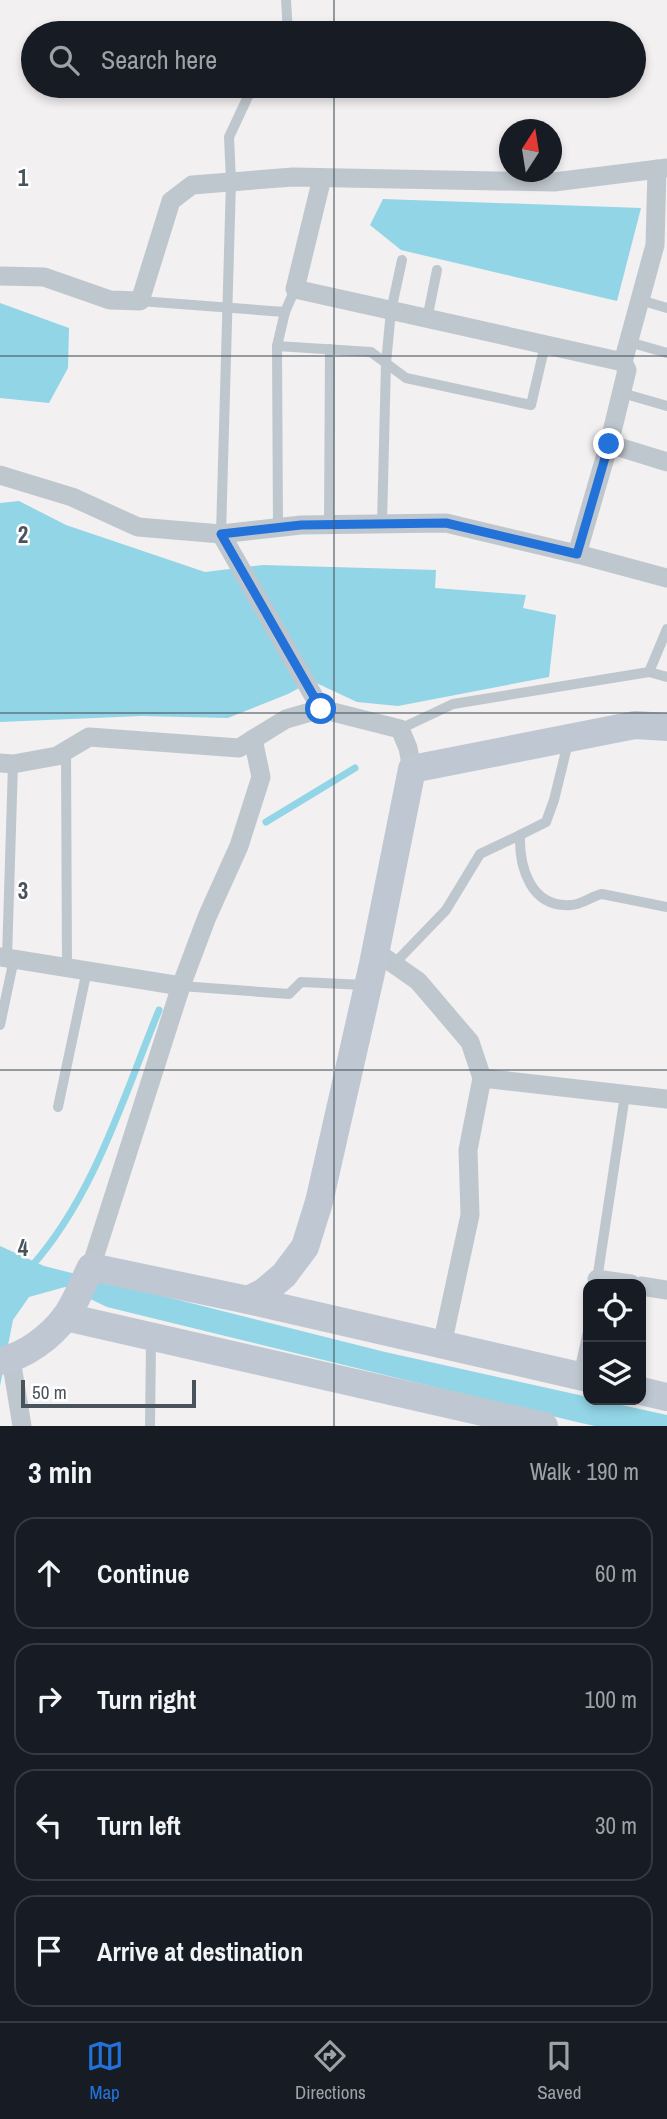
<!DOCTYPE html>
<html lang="en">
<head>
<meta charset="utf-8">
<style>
  body { margin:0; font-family:"Archivo Narrow",sans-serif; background:#242831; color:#f1f3f6 }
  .controls { position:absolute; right:21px; bottom:21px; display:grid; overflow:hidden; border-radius:14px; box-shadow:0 4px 10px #0003 }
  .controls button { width:63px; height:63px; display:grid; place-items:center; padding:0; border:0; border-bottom:2px solid #363941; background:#171b24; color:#f1f3f6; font:35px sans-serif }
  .compass { position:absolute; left:499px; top:119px; width:63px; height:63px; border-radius:50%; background:#171b24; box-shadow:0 4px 10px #0003; rotate:12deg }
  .scale { position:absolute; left:21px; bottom:18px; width:175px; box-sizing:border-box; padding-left:7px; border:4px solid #49535c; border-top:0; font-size:19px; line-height:24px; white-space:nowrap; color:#49535c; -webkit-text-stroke:5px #fff; paint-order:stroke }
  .stop { position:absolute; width:21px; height:21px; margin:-16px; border:5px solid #2372d9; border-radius:50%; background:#fff }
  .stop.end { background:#2372d9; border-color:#fff; box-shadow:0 2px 7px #0008 }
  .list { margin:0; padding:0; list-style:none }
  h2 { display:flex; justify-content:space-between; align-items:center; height:91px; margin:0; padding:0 28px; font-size:30px }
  h2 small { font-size:23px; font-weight:400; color:#9ea1a6 }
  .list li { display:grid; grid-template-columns:46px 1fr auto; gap:21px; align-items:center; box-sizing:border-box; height:112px; margin:0 14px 14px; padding:0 14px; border:2px solid #363941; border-radius:21px }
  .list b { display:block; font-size:26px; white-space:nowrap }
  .list em { font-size:23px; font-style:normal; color:#9ea1a6 }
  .icon { flex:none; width:38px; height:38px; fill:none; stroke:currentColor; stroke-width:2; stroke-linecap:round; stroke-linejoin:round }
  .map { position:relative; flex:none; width:667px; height:1426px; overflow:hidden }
  .search { position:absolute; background:#171b24; box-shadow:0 4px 10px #0003; left:21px; right:21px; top:21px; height:77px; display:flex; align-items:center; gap:18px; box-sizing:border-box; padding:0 24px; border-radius:38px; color:#9ea1a6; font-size:26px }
  .sheet { height:595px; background:#171b24 }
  nav { display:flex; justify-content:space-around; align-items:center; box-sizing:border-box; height:98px; border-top:2px solid #363941; background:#171b24; font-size:19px; color:#9ea1a6 }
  nav a { display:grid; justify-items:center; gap:4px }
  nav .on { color:#2372d9 }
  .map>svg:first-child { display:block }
  .water { fill:#91d5e7 }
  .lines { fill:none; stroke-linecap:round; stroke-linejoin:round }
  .stream { stroke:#91d5e7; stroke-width:7 }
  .lane { stroke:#bfc7ce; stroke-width:10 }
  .street { stroke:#bfc7ce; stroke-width:19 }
  .secondary { stroke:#bfc8d2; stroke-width:28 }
  .route { stroke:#2372d9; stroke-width:9 }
  .grid { fill:none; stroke:#49535c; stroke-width:2; stroke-opacity:0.55 }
  .grid-label { font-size:23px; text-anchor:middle; font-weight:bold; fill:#49535c; stroke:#fff; stroke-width:5; stroke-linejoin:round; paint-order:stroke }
</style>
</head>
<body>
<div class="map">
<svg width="667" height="1426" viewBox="0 0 667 1426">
  <rect width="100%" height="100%" fill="#f2f0f0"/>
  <!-- water -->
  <g class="water">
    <path d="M 383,199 L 641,208 L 617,301 L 401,250 L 370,225 Z"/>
    <path d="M 0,303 L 69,328 L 68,368 L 49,403 L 0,398 Z"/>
    <path d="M 19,501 L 66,525 L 205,572 L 263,565 L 436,570 L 435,588 L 526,595 L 523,608 L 556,615 L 549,677 L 398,706 L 357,702 L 312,681 L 288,694 L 228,718 L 141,716 L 0,722 L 0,503 Z"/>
    <path d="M 0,1246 L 44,1266 L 385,1352 L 588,1397 L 588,1400 L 599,1400 L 667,1415 L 667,1426 L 595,1426 L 581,1423 L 107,1307 L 65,1287 L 29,1297 L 13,1320 L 0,1386 Z"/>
  </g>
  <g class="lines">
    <!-- stream -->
    <g class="stream">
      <path d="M 266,822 L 355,768"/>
      <path d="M 30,1268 C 94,1197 123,1098 159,1010"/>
    </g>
    <!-- lane -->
    <g class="lane">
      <path d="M 286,0 L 288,33"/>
      <path d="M 640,300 L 667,308"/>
      <path d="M 140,301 L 285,312"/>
      <path d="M 427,319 L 437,270"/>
      <path d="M 629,342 L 667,353"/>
      <path d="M 277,346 L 371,352 L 406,378 L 531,405 L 545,345"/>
      <path d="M 622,393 L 667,406"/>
      <path d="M 329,524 L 330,349"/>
      <path d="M 382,524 L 386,363 L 391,311 L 402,260"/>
      <path d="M 278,528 L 277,346 L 285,312 L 295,289"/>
      <path d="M 221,534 L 231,181 L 229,137 L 253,86"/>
      <path d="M 649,672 L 667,629"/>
      <path d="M 400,729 L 453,704 L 649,672 L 667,677"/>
      <path d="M 66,751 L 67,966"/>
      <path d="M 520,835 L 546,822 L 554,800 L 568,743"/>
      <path d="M 7,958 L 13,764"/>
      <path d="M 394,964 L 446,910 L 480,854 L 520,835 C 519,868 531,908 571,905 C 581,905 592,896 602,894 L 667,907"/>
      <path d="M 181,986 L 289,994 L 301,982 L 365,985"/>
      <path d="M 0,1025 L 14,959"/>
      <path d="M 58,1107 L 87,970"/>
      <path d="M 597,1280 L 625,1095"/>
      <path d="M 579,1372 L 588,1331"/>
      <path d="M 150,1426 L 151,1340"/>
    </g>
    <!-- street -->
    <g class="street">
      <path d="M 322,178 L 295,289 L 623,362"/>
      <path d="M 0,276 L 44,277 L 110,300 L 140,301 L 171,201 L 192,185 L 293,177 L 554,182 L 667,168"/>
      <path d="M 609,444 L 667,462"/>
      <path d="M 0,475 L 72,497 L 138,527 L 221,534 L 301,525 L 446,523 L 585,556 L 667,578"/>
      <path d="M 221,534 L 321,709"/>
      <path d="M 577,554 L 609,444 L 627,370 L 623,362 L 655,245 L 657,169"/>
      <path d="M 0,763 L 13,764 L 57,756 L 89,737 L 239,748 L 286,719 L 321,709 L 400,729 L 408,748 L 412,769"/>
      <path d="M 375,951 L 418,981 L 470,1042 L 482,1078 L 667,1099"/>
      <path d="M 0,957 L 181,986"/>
      <path d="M 91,1267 L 181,986 L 207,917 L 239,846 L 261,777 L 253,739"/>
      <path d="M 597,1279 L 631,1284"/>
      <path d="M 641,1286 L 667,1290"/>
      <path d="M 442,1345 L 470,1215 L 468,1150 L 482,1078"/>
      <path d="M 11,1359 L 22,1426"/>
    </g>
    <!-- secondary -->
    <g class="secondary">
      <path d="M 248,1300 L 588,1378"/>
      <path d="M 66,1317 L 544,1426"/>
      <path d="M 0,1361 C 25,1356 51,1337 66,1316 C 76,1302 83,1283 91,1267 L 248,1300 L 264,1292 L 284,1275 L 305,1247 L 319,1202 L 373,964 L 412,769 L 635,725 L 667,727"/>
      <path d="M 641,1391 L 667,1397"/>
    </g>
  </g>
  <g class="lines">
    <!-- route -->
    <path class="route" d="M 321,709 L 221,534 L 301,525 L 446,523 L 577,554 L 609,444"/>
  </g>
  <!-- grid -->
  <path class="grid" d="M 334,0 L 334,33M 334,86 L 334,1426M 0,356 L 667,356M 0,713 L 667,713M 0,1070 L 667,1070"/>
  <g class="grid-label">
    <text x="23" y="186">1</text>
    <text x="23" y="543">2</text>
    <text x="23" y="899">3</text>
    <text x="23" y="1256">4</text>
  </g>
</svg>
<div class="controls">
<button><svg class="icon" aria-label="locate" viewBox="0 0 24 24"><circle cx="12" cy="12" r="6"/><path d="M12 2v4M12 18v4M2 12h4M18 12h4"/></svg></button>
<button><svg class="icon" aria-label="layers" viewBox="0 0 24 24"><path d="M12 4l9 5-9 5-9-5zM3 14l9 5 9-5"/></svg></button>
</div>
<svg class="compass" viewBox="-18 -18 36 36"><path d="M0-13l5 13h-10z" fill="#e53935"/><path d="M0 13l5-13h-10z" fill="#9ea1a6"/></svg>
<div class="scale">50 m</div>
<div class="stop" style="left:321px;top:709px"></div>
<div class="stop end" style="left:609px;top:444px"></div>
<div class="search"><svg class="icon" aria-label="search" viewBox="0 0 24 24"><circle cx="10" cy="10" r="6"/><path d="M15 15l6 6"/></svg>Search here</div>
</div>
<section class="sheet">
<h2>3 min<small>Walk · 190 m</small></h2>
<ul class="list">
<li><svg class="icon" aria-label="ahead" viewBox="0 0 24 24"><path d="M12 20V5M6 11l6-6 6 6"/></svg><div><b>Continue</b></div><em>60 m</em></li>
<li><svg class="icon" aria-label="right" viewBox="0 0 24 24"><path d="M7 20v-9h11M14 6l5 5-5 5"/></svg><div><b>Turn right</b></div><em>100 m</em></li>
<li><svg class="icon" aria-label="left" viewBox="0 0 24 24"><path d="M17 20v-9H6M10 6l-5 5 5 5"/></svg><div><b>Turn left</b></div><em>30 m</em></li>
<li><svg class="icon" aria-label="arrive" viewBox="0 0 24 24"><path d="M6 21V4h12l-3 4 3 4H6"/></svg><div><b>Arrive at destination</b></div></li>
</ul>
</section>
<nav>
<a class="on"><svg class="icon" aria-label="map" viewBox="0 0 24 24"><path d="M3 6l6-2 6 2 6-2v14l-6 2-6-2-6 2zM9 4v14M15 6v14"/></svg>Map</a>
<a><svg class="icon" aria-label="directions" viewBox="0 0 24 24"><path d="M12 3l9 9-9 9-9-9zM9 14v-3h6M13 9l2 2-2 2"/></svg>Directions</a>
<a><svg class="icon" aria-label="saved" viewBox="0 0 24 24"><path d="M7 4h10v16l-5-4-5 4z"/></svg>Saved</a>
</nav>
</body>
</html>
